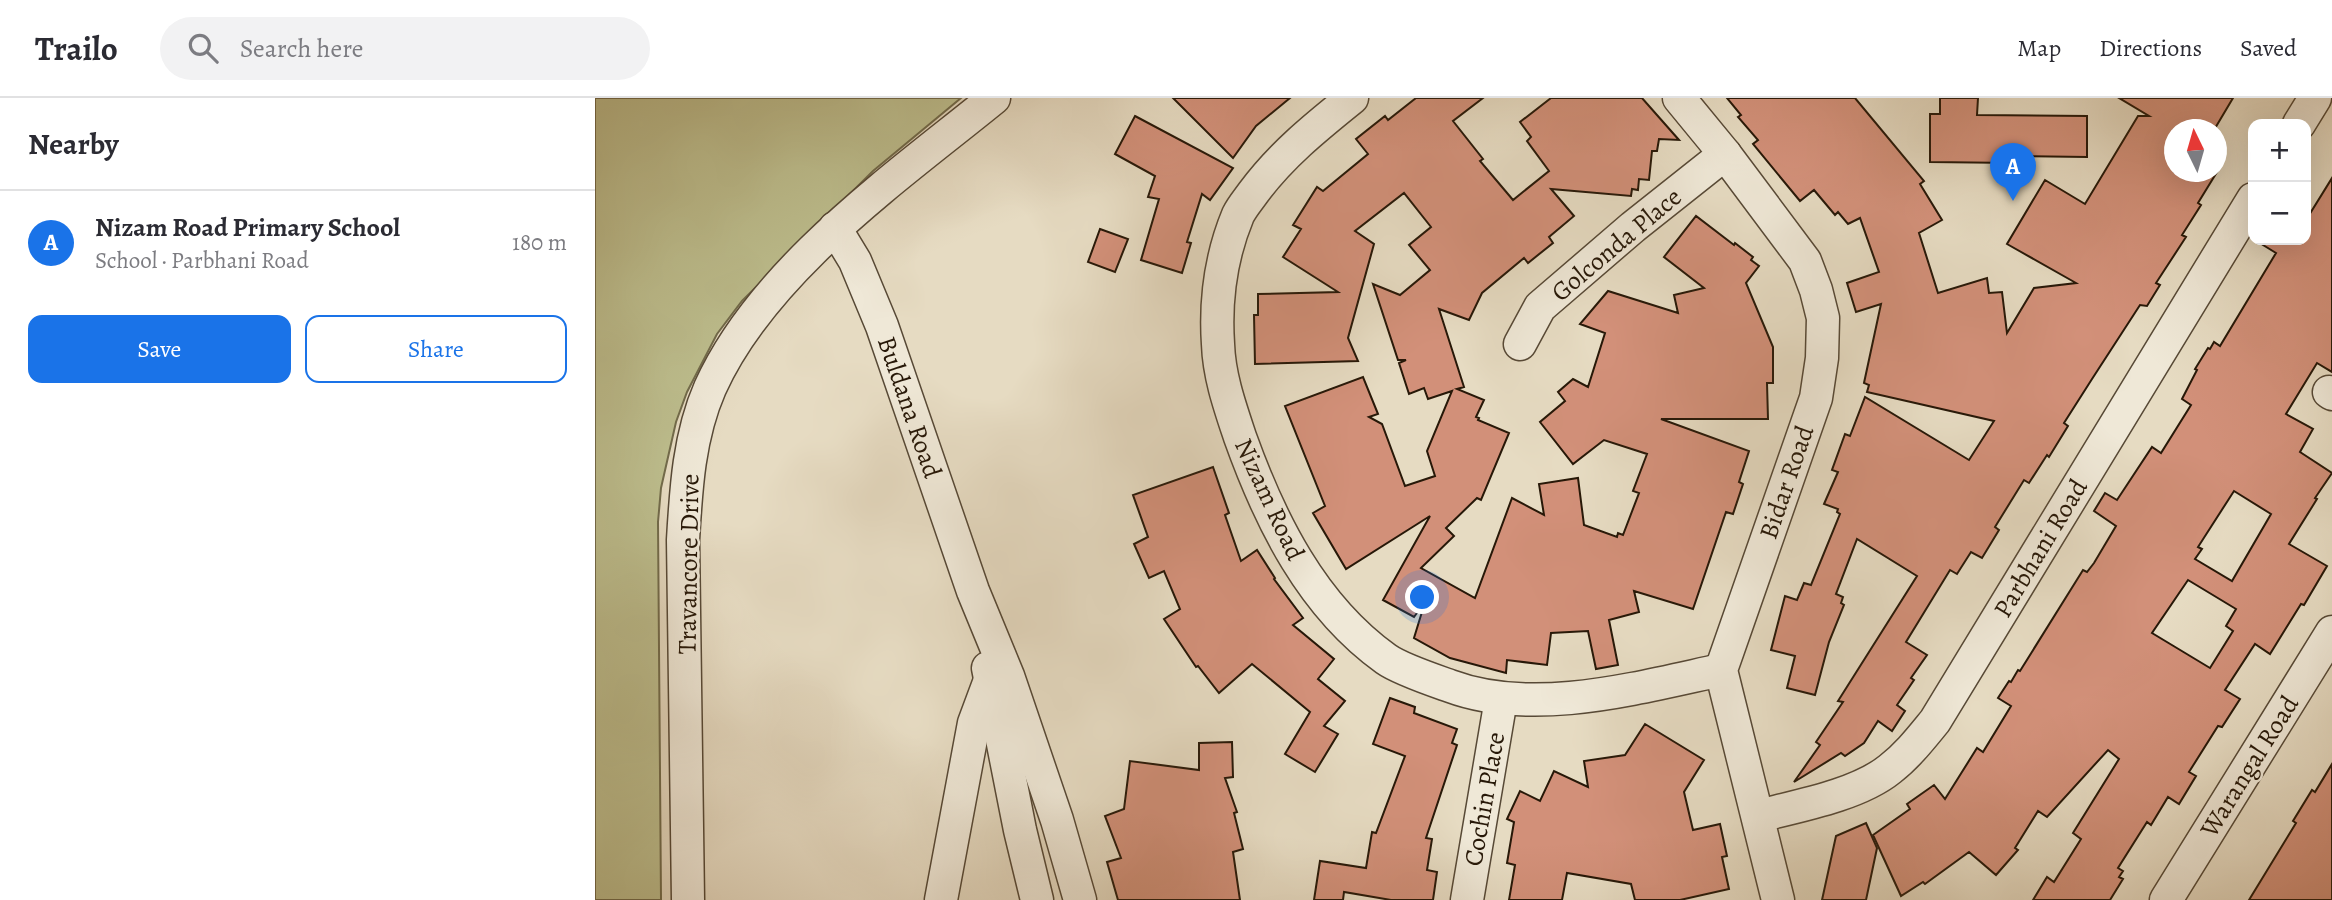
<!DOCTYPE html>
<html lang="en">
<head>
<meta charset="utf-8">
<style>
  body { margin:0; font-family:Alegreya,serif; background:#f2f2f3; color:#2b2b33 }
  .controls { position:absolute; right:21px; top:21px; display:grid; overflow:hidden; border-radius:14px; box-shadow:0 7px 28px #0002 }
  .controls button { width:63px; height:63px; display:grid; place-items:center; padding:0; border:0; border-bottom:2px solid #e1e1e2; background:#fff; color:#2b2b33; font:35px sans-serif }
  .compass { position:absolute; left:1569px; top:21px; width:63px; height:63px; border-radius:50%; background:#fff; box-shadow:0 7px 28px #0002; rotate:355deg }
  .you { position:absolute; left:828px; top:500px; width:24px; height:24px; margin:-18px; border:5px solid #fff; border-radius:50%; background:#1a73e8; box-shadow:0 0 0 10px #1a73e833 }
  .badge { display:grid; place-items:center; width:46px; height:46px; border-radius:50%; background:#1a73e8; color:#fff; font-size:23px; font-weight:700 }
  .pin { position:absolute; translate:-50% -58px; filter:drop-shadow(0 2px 4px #0008) }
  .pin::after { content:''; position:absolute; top:37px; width:24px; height:21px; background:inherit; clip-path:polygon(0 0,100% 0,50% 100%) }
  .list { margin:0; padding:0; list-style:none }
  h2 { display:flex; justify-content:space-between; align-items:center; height:91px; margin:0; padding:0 28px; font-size:30px }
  h2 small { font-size:23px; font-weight:400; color:#7c7c81 }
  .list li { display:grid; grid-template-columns:46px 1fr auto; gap:21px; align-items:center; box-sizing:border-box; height:105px; padding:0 28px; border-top:2px solid #e1e1e2 }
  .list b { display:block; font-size:26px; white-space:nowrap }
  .list p { margin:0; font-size:23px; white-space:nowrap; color:#7c7c81 }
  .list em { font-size:23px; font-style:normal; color:#7c7c81 }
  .actions { display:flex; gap:14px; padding:21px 28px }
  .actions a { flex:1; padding:16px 0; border:2px solid #1a73e8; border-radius:14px; text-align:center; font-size:24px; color:#1a73e8 }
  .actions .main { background:#1a73e8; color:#fff }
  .icon { flex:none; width:38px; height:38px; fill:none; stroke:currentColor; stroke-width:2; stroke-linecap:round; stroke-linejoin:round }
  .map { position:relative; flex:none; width:1737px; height:802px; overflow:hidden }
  header { display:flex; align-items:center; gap:42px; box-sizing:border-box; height:98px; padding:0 35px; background:#fff; border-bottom:2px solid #e1e1e2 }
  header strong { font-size:33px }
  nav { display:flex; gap:38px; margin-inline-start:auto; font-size:24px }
  .search { width:490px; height:63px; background:#f2f2f3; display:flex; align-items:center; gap:18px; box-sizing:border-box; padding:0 24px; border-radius:38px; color:#7c7c81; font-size:26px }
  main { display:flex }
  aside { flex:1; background:#fff }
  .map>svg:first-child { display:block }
  .green { fill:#bdbe8e; stroke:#726b4b; stroke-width:2 }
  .building { fill:#d29079; stroke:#271808; stroke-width:2; fill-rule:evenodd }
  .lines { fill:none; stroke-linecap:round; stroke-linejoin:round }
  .minor-casing { stroke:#574936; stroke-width:35 }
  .minor { stroke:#efe8d7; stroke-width:32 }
  .labels { text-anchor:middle; stroke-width:5; stroke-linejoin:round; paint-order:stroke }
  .street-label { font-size:26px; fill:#271808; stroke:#efe8d7 }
</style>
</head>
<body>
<header>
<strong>Trailo</strong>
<div class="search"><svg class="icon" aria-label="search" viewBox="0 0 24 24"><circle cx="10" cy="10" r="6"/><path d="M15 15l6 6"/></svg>Search here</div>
<nav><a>Map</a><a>Directions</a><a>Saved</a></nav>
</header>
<main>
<aside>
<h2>Nearby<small></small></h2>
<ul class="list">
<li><span class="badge">A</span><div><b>Nizam Road Primary School</b><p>School · Parbhani Road</p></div><em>180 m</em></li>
</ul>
<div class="actions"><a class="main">Save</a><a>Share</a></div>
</aside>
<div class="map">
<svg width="1737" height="802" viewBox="0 0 1737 802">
  <rect width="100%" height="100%" fill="#e6dbc2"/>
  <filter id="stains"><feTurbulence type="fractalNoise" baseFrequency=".00286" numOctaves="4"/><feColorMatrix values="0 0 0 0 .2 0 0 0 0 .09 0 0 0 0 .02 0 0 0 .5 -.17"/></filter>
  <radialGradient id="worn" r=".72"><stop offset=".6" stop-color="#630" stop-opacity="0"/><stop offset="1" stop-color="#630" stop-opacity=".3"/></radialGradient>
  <!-- green -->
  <path class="green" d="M 0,0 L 366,0 L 278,73 L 147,203 L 122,236 L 92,294 L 81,324 L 66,390 L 63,424 L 66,802 L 0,802 Z"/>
  <!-- building -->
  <g class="building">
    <path d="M 578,0 L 695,0 L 661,28 L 638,60 Z"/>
    <path d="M 821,0 L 888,0 L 858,23 L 888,61 L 885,63 L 918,102 L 954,73 L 932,43 L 936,39 L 925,24 L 956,0 L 1047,0 L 1084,42 L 1064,41 L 1062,53 L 1057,53 L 1054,82 L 1044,81 L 1043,92 L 1037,91 L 1036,98 L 956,91 L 979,118 L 954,139 L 958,145 L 933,165 L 929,160 L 887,195 L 874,222 L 844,211 L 869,289 L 862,291 L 889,302 L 881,319 L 884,320 L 883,322 L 914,335 L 886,402 L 882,400 L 851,430 L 859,438 L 826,470 L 880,500 L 917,400 L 949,417 L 944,386 L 983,380 L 989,427 L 1022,439 L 1023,435 L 1028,437 L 1044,395 L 1038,393 L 1052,356 L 1009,342 L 978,366 L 945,324 L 970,303 L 963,294 L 978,281 L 993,289 L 1010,235 L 985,226 L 1013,193 L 1083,215 L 1079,197 L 1109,190 L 1069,159 L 1101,118 L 1139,147 L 1140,145 L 1158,159 L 1156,162 L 1164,168 L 1151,185 L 1178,249 L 1178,285 L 1172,285 L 1173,321 L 1066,321 L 1154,353 L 1144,384 L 1148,386 L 1138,416 L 1131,414 L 1098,511 L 1039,493 L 1044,514 L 1014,522 L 1023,567 L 1001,571 L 993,533 L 956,535 L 952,567 L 912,562 L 911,575 L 855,560 L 819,540 L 830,504 L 819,519 L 788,502 L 835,418 L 751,471 L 718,415 L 730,408 L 690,308 L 768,279 L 783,316 L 774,319 L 787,326 L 810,388 L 840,378 L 832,353 L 857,293 L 833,301 L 829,290 L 814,296 L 804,265 L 811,262 L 803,262 L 778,186 L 805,197 L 835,172 L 814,147 L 836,129 L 809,95 L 760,133 L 779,146 L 753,240 L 763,263 L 660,266 L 659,217 L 663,217 L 663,196 L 743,194 L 688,159 L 706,131 L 698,127 L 722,89 L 728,93 L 773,56 L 761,41 L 790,18 L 793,22 Z"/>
    <path d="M 1132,0 L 1260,0 L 1329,83 L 1325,86 L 1347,122 L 1324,135 L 1343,195 L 1392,180 L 1394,195 L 1407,194 L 1412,235 L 1439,190 L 1481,185 L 1412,146 L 1450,82 L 1490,106 L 1543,18 L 1554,18 L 1524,0 L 1638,0 L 1619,32 L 1578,32 L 1579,74 L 1622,74 L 1603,105 L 1606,107 L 1587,137 L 1591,139 L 1561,185 L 1565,187 L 1552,208 L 1545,207 L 1497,281 L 1469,325 L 1473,328 L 1454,359 L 1452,357 L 1434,385 L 1429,382 L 1400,429 L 1404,432 L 1387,460 L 1376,454 L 1362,476 L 1355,472 L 1311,544 L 1332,557 L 1316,580 L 1319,582 L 1302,607 L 1310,613 L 1297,633 L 1283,623 L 1269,645 L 1250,658 L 1246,655 L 1199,684 L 1225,647 L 1221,644 L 1248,604 L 1243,603 L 1322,478 L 1262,441 L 1241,496 L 1248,499 L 1246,505 L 1249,507 L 1234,544 L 1220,597 L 1192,590 L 1200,558 L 1176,552 L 1190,498 L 1202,502 L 1209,485 L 1216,487 L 1245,416 L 1242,414 L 1243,411 L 1229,406 L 1243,374 L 1237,372 L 1250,336 L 1255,338 L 1270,299 L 1374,362 L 1399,323 L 1272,294 L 1274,287 L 1269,285 L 1286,206 L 1261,214 L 1252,185 L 1284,174 L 1265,120 L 1253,126 L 1243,114 L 1240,117 L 1219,92 L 1205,103 L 1158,46 L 1163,42 L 1143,19 L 1146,17 Z"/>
    <path d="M 1345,0 L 1383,0 L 1382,17 L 1492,18 L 1492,59 L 1408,58 L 1419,65 L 1335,64 L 1335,16 L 1345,16 Z"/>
    <path d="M 540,18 L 638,70 L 615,102 L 607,96 L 592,144 L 596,145 L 587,175 L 546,162 L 564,101 L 553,99 L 560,78 L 520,56 Z"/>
    <path d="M 1737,80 L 1737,274 L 1722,265 L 1691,316 L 1718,331 L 1705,354 L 1737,375 L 1720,400 L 1722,401 L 1694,446 L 1732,468 L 1709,507 L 1706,506 L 1675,556 L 1660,546 L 1630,592 L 1645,601 L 1627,629 L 1623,628 L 1594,674 L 1601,678 L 1584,706 L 1573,699 L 1556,727 L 1552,724 L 1523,770 L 1528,773 L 1524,779 L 1528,781 L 1515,802 L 1438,802 L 1452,779 L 1459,784 L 1486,741 L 1478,735 L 1524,661 L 1513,652 L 1452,719 L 1443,713 L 1420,750 L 1423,752 L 1401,777 L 1374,754 L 1330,786 L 1328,784 L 1306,798 L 1278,737 L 1315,711 L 1312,706 L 1339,687 L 1350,701 L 1382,650 L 1388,654 L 1416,608 L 1403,600 L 1414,583 L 1416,584 L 1423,572 L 1425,573 L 1488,472 L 1492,474 L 1499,465 L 1521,428 L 1499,413 L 1510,395 L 1522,402 L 1557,349 L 1566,355 L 1596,307 L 1587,301 L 1602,272 L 1600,271 L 1613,250 L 1615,251 L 1619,244 L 1625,248 L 1681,155 L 1660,142 L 1711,142 L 1711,122 ZM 1639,393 L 1676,416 L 1637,483 L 1600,461 L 1607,451 L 1603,449 ZM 1593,482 L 1641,511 L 1631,528 L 1638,533 L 1615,570 L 1557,535 Z"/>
    <path d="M 505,131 L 533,141 L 520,174 L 493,164 Z"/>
    <path d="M 618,369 L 634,415 L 630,417 L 646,463 L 662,452 L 680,480 L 679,481 L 708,520 L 698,527 L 739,561 L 723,581 L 750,603 L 729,628 L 743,636 L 720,674 L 690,656 L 715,614 L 657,566 L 624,595 L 603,568 L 601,569 L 569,521 L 585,511 L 569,473 L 554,480 L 539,446 L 553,439 L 538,397 Z"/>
    <path d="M 795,600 L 820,609 L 819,615 L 862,631 L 857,645 L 862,647 L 831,740 L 837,741 L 832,772 L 842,774 L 838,802 L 796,802 L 749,794 L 748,802 L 719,802 L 725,763 L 771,770 L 777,734 L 781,735 L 810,658 L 778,646 Z"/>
    <path d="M 1050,626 L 1109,662 L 1089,694 L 1098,732 L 1125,726 L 1132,758 L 1127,759 L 1134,791 L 1085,802 L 1040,802 L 1036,786 L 972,775 L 967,802 L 914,802 L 920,767 L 912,765 L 919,724 L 912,721 L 925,693 L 945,703 L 959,673 L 993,689 L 989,663 L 1030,657 Z"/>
    <path d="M 637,644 L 638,679 L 630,680 L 642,714 L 639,715 L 648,751 L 638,754 L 645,802 L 523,802 L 512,764 L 526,760 L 510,718 L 529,711 L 535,663 L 604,672 L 604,645 Z"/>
    <path d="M 1737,666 L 1737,802 L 1654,802 L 1701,725 L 1698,723 L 1717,692 L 1720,694 Z"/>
    <path d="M 1271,725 L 1282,750 L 1271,802 L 1227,802 L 1241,738 Z"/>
  </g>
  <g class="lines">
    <defs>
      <g id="minor">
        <path d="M 757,0 C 721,29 686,57 658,95 C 653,102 647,109 643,117 C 626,158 620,201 623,246 C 624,278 635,309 645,339 C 675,423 717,508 791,561 C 805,571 838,582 855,588 C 938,619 1042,590 1126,572"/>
        <path d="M 1084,0 L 1130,56 L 1210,163 L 1221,192 L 1228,220 L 1227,260 L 1221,300 L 1126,572 L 1183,802"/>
        <path d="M 1704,26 L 1720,0"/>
        <path d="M 240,130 L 260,163 L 287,228 L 378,493 L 413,578 L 462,722 L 485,802"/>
        <path d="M 925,246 L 945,209 L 1038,129 L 1130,56"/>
        <path d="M 1734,294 L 1737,296"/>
        <path d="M 393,570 L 425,732 L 442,802"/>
        <path d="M 1163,718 C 1203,708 1263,697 1295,671 C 1313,657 1326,640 1340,623 L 1658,101"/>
        <path d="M 93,802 L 88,442 C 91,390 94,338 115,290 C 168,172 302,79 399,0"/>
        <path d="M 346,802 L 379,625 L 395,582"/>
        <path d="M 872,802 L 906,601"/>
        <path d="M 1571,802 L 1737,534"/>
      </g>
    </defs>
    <!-- minor casing -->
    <use href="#minor" class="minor-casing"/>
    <!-- minor -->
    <use href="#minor" class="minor"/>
  </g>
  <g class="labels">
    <!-- street labels -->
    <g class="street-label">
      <text transform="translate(1021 146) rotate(-40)" y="9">Golconda Place</text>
      <text transform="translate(315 309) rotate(71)" y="9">Buldana Road</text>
      <text transform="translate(1191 384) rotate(-71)" y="9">Bidar Road</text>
      <text transform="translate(675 401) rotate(65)" y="9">Nizam Road</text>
      <text transform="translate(1445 450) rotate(-59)" y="9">Parbhani Road</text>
      <text transform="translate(93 466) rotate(-89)" y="9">Travancore Drive</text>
      <text transform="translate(1654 668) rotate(-58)" y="9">Warangal Road</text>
      <text transform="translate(889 701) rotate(-80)" y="9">Cochin Place</text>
    </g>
  </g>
  <rect width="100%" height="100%" filter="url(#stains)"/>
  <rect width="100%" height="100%" fill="url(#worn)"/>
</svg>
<div class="controls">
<button>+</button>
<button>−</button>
</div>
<svg class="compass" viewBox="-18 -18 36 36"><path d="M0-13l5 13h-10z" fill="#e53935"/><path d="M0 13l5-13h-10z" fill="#7c7c81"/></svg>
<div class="you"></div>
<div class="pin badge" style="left:1418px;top:103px">A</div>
</div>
</main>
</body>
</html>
